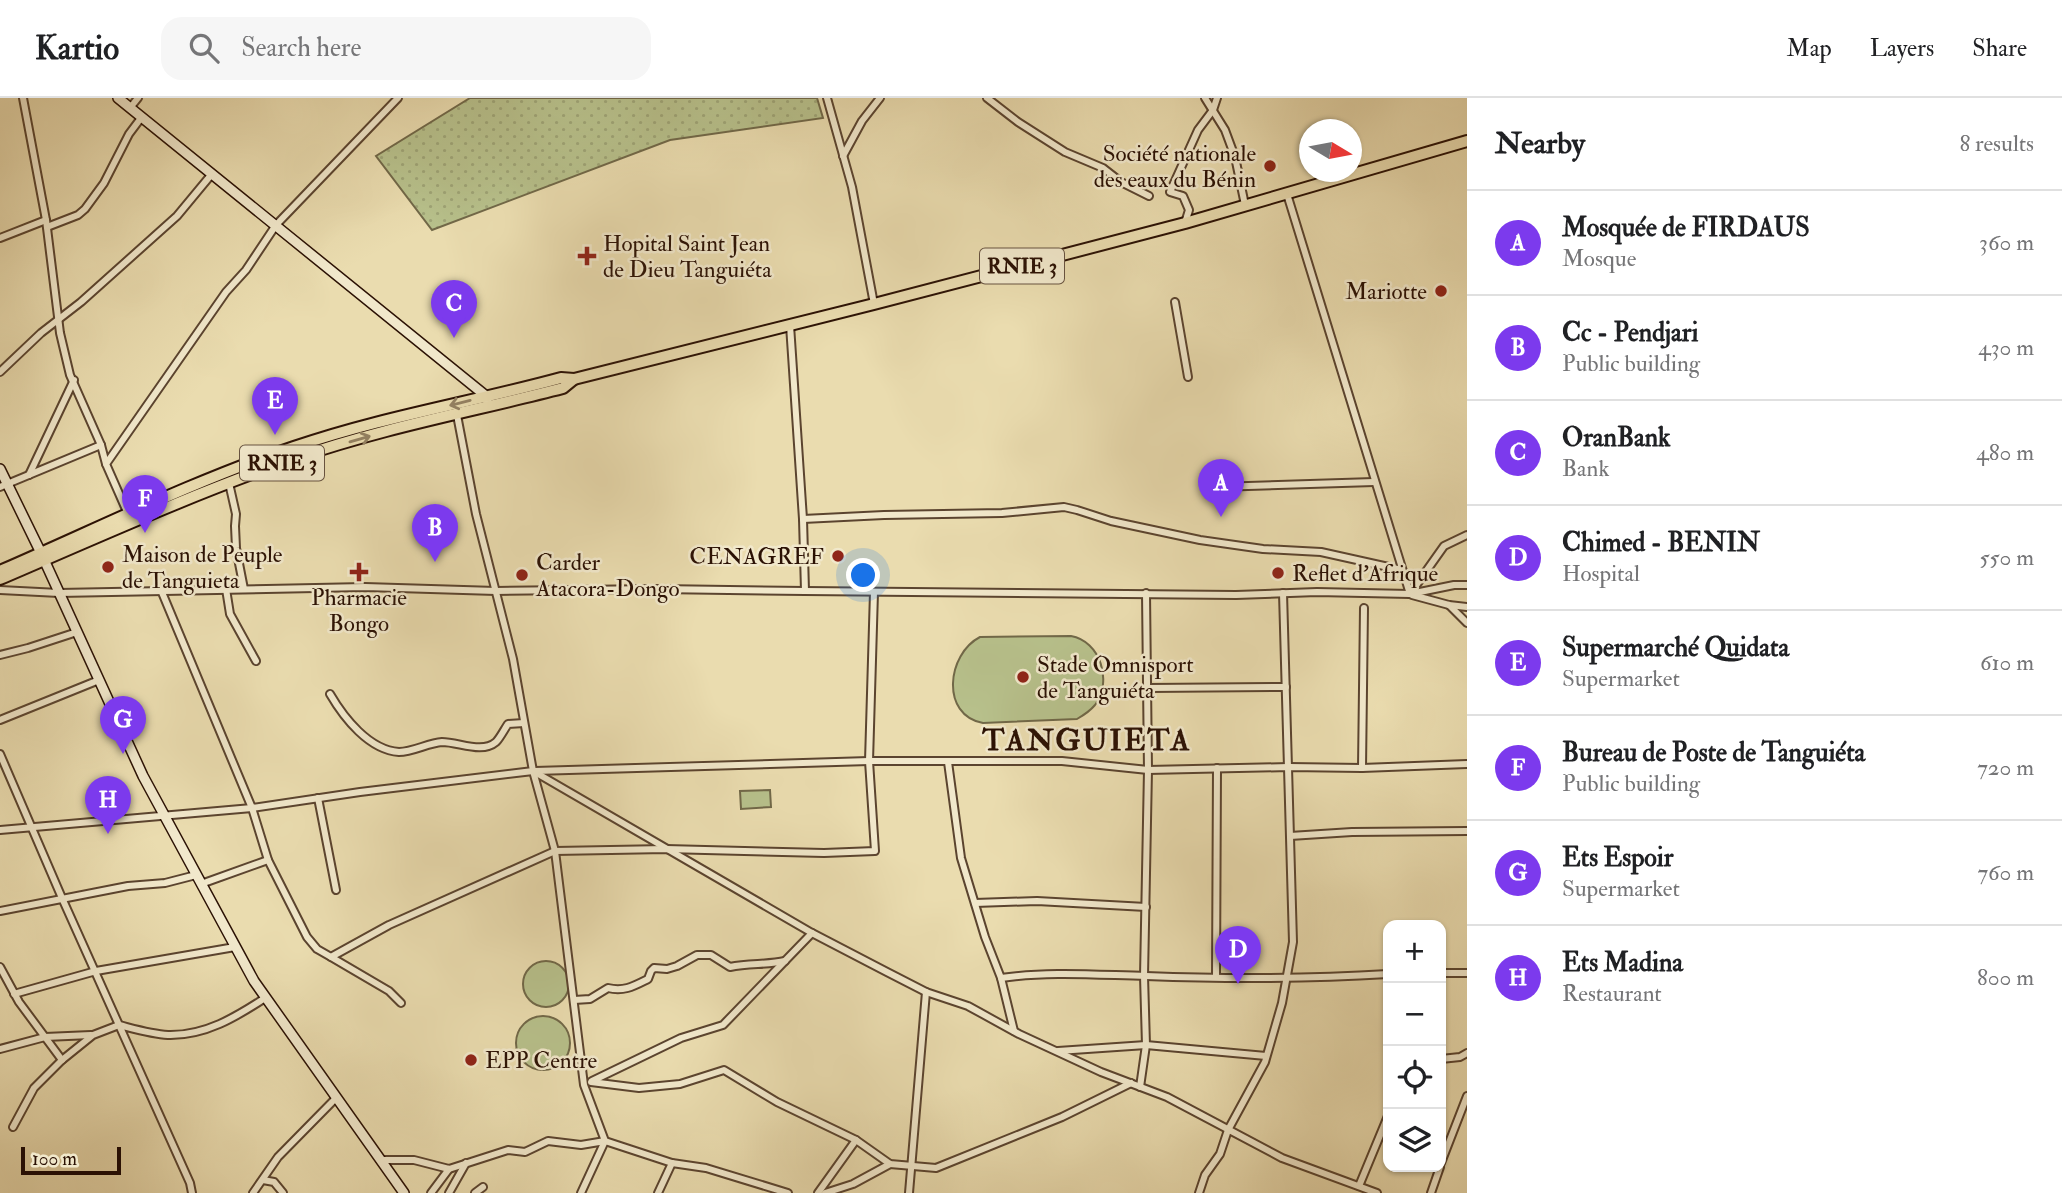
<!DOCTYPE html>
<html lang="en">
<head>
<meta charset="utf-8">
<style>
  body { margin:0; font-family:"IM FELL Double Pica",serif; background:#f6f6f6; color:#202124 }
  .controls { position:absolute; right:21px; bottom:21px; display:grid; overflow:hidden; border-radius:14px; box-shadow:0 2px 5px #0004 }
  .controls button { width:63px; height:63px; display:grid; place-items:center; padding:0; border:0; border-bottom:2px solid #e0e0e0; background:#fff; color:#202124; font:35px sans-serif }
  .compass { position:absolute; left:1299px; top:21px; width:63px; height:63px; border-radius:50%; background:#fff; box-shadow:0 2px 5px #0004; rotate:100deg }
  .scale { position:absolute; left:21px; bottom:18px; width:100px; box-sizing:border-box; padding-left:7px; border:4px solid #2b1104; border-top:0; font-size:19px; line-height:24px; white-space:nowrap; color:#2b1104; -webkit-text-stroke:5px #f1e8cb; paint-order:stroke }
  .you { position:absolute; left:864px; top:478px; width:24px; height:24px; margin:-18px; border:5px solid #fff; border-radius:50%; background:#1a73e8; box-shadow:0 0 0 10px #1a73e833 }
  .badge { display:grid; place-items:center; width:46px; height:46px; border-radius:50%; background:#7c3aed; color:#fff; font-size:23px; font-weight:700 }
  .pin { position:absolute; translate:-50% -58px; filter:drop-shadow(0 2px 4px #0008) }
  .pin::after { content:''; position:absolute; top:37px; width:24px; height:21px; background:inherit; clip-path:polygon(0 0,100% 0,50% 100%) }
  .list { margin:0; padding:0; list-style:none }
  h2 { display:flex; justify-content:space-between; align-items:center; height:91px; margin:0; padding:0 28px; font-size:30px }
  h2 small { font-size:23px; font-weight:400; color:#757577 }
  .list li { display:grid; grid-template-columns:46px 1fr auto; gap:21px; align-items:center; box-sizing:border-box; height:105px; padding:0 28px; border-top:2px solid #e0e0e0 }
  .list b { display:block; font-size:26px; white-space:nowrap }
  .list p { margin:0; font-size:23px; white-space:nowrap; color:#757577 }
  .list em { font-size:23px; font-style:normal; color:#757577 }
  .icon { flex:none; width:38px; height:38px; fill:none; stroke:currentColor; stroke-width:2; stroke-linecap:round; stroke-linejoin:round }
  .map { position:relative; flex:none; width:1467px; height:1095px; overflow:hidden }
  header { display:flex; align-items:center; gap:42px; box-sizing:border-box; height:98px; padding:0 35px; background:#fff; border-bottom:2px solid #e0e0e0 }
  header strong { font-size:33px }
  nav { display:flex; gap:38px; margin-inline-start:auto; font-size:24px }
  .search { width:490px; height:63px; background:#f6f6f6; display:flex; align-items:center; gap:18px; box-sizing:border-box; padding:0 24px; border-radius:21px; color:#757577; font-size:26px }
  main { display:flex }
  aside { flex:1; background:#fff }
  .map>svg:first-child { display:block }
  .grass { fill:url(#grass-dots); stroke:#716848; stroke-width:2 }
  .garden { fill:#b7c08b; stroke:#716848; stroke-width:2 }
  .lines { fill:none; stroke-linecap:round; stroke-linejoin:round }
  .street-casing { stroke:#5b442f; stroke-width:10 }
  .secondary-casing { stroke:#2b1104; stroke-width:12 }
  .highway-casing { stroke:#2b1104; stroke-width:14 }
  .street { stroke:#f1e8cb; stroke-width:6 }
  .secondary { stroke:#f1e8cb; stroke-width:9 }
  .highway { stroke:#eadcaf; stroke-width:10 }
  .oneway { stroke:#948162 }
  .poi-dot { fill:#8f2418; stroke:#f1e8cb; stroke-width:2.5 }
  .labels { text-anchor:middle; stroke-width:5; stroke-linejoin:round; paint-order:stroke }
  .shield { fill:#f1e8cb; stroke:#665240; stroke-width:2 }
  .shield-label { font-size:21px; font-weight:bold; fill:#2b1104 }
  .poi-label { font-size:23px; fill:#2b1104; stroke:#f1e8cb; text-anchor:start }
  .district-label { font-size:30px; font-weight:bold; letter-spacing:2px; fill:#2b1104; stroke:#f1e8cb }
</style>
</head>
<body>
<header>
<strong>Kartio</strong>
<div class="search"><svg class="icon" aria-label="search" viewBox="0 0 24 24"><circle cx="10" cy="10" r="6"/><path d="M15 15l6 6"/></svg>Search here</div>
<nav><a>Map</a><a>Layers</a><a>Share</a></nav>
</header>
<main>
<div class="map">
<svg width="1467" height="1095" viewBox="0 0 1467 1095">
  <defs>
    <pattern id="grass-dots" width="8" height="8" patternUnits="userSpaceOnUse" patternTransform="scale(1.75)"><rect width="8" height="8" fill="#b7c08b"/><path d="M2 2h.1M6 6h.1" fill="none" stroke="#9ea476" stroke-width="1.8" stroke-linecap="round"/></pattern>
  </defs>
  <rect width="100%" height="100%" fill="#eadcaf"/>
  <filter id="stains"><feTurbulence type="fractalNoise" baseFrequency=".00286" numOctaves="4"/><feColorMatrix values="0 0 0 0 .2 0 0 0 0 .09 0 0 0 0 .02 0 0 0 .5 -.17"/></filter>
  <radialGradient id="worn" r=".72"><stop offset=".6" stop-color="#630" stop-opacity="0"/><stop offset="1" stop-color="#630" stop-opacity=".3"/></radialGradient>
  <!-- grass -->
  <path class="grass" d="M 470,0 L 817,0 L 823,20 L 670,42 L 432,132 L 376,58 Z"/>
  <!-- garden -->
  <g class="garden">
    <path d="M 1071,538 C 1100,543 1113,583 1095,607 C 1090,613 1084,617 1077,621 L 983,625 C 940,617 947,556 980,539 Z"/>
    <path d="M 770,692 L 771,709 L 741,711 L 740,693 Z"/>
    <circle cx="546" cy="886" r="23"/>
    <circle cx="543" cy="945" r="27"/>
  </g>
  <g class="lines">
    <defs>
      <g id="street">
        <path d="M 23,0 L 46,122 L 60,235 L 70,277 L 101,347 L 106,366"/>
        <path d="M 827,0 L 852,89 L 874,206"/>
        <path d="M 987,0 L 1018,24 L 1065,54 L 1103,70 L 1121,84 L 1149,98"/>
        <path d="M 1205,0 L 1225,32 L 1235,59 L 1245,107"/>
        <path d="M 130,10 L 138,0"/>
        <path d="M 843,58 L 862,23 L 880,0"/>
        <path d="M 1287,96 L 1410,496"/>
        <path d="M 1185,125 L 1189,112 L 1183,98 L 1170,94 L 1198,32 L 1213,12 L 1217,0"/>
        <path d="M 47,129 L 78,117 L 85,111 L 104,85 L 129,36 L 141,20"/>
        <path d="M 0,140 L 46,122"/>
        <path d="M 1175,204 L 1188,279"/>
        <path d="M 790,227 L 803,421 L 805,493"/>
        <path d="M 0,274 L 41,235 L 81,204 L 177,118 L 211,77"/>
        <path d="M 29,377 L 74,282"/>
        <path d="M 229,385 L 236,416 L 235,428 L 236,450 L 244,491"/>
        <path d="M 0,389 L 101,347"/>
        <path d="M 1216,389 L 1374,384"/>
        <path d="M 128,416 L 106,366 L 226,194 L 246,172 L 276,127 L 398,0"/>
        <path d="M 803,421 L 884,417 L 1002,415 L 1064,409 L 1077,412 L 1111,423 L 1200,442 L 1263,451 L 1321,454 L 1402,472"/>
        <path d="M 226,491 L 230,516 L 256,563"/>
        <path d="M 0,492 L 59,495 L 365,489 L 496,493 L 658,491 L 805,493 L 1236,497 L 1317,494 L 1410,496 L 1454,487 L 1467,487"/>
        <path d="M 161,492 L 252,710 L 268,762 L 307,839 L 317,851 L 331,859 L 389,827 L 555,753 L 666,751 L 824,755 L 875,753 L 869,663 L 874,494"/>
        <path d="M 1410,496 L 1444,448 L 1467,437"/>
        <path d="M 1412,497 L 1449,507 L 1467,509"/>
        <path d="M 1449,507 L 1467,525"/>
        <path d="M 0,557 L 28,550 L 77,534"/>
        <path d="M 1148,590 L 1286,589"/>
        <path d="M 330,596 C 344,620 369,652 399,654 C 413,654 428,645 442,644 C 459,644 482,656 496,644 C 500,640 504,632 508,626 L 524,625"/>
        <path d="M 0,622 L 99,582"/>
        <path d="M 0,656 L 62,800 L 119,927 L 93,937 L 62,962 L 34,990 L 13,1029"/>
        <path d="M 948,664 L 961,760 L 985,839 L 1001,880 L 1014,933"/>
        <path d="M 1362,670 L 1364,510"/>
        <path d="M 533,673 L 812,835 L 887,874 L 926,894 L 968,908 L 1019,936 L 1101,974 L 1167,999 L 1282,1060 L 1377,1095"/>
        <path d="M 533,673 L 555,753 L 584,987 L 605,1043 L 672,1065 L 706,1070 L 788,1095"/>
        <path d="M 535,673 L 869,663 L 1062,663 L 1148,672 L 1289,669 L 1362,670 L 1467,666"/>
        <path d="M 318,700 L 336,792"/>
        <path d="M 0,732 L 252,710 L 360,694 L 533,673 L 513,561 L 476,416 L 457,317"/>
        <path d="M 1290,738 L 1352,734 L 1467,733"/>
        <path d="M 201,786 L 268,762"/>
        <path d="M 975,805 L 1037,803 L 1146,809"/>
        <path d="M 0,813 L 128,788 L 165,785 L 196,777"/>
        <path d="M 331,859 L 389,893 L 401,905"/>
        <path d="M 0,869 L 19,904 L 62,962"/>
        <path d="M 1441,875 L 1467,875"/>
        <path d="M 1216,879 L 1217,670"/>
        <path d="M 1001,880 C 1049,873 1098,877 1146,878 C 1227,881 1308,881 1388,876"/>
        <path d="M 14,896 L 96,873 L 235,849"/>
        <path d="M 574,902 L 590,901 L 608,890 C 624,894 634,888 648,881 L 651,873 L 654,870 L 667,871 L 677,868 L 697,857 L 711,857 L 730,869 C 749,865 767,867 785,863"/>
        <path d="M 0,951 L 45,939 L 91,937"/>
        <path d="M 1058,953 L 1146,947 L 1266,958"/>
        <path d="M 1441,961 L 1460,959 L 1467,955"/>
        <path d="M 592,983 L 681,940 L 723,927 L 812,835"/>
        <path d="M 591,984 L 639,990 L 680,986 L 724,972 L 777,1004 L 856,1042 L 890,1066 L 936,1070 L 1062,1019 L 1131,985"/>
        <path d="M 1140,989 L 1146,947 L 1144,878 L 1148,672 L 1146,495"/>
        <path d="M 380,1062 L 414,1062 L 449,1071 L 508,1052 L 525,1054 L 548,1043 L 581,1047 L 605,1043"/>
        <path d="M 1441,1065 L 1467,998"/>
        <path d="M 263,1082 L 274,1084 L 283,1095"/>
        <path d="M 1359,1088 L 1388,1018"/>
        <path d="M 192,1095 L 190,1085 L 119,927 C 135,931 152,936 168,937 C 205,938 236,919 265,900"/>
        <path d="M 253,1095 L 278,1059 L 336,1000"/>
        <path d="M 431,1095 L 449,1071"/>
        <path d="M 449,1095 L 466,1065"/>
        <path d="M 475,1095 L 483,1089"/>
        <path d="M 581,1095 L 605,1043"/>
        <path d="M 658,1095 L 672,1065"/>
        <path d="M 818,1095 L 856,1042"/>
        <path d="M 825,1095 L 853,1086 L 890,1066"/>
        <path d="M 909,1095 L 926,894"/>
        <path d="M 1199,1095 L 1205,1077 L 1220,1056 L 1228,1032 L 1265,964 L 1282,905 L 1293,844 L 1283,495"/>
        <path d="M 1431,1095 L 1440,1069"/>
      </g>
      <g id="secondary">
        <path d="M 118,0 L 486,298 L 487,302"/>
        <path d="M 0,371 L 41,455 L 143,678 L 254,883 L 404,1095"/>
      </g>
      <g id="highway">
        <path d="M 0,473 C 97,431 193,383 294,349 C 381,319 473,304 561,280 L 574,281 L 874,206 L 1185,125 L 1467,43"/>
        <path d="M 0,481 C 98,439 195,395 296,360 C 382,330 474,313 563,290 L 574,281"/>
      </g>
    </defs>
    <!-- street casing -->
    <use href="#street" class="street-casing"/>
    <!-- secondary casing -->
    <use href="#secondary" class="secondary-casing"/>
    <!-- highway casing -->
    <use href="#highway" class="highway-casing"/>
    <!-- street -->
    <use href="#street" class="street"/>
    <!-- secondary -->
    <use href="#secondary" class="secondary"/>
    <!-- highway -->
    <use href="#highway" class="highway"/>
  </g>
  <!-- one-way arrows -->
  <defs><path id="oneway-shaft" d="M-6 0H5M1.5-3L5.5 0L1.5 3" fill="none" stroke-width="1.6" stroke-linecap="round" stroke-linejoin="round" transform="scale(1.75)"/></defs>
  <g class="oneway">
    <use href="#oneway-shaft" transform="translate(460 305) rotate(166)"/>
    <use href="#oneway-shaft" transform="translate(360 341) rotate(-16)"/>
  </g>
  <!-- markers -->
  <g class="poi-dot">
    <circle cx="1270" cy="68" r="7"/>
    <path d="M583.5 147.5h7v7h7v7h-7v7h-7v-7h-7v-7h7z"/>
    <circle cx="1441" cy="193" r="7"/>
    <circle cx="838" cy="458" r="7"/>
    <circle cx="108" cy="469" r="7"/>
    <path d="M355.5 463.5h7v7h7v7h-7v7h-7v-7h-7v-7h7z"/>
    <circle cx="1278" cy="475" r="7"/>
    <circle cx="522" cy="477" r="7"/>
    <circle cx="1023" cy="579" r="7"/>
    <circle cx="471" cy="962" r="7"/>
  </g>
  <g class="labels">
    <!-- shield labels -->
    <g class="shield">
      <rect x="980" y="150.5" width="84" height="35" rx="5"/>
      <rect x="240" y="347.5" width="84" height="35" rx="5"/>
    </g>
    <g class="shield-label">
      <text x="1022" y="175">RNIE 3</text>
      <text x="282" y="372">RNIE 3</text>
    </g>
    <!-- poi labels -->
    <g class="poi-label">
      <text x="1256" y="63" text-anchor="end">Société nationale<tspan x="1256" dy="26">des eaux du Bénin</tspan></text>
      <text x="603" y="153">Hopital Saint Jean<tspan x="603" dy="26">de Dieu Tanguiéta</tspan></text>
      <text x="1427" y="201" text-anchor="end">Mariotte</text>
      <text x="122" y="464">Maison de Peuple<tspan x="122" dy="26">de Tanguieta</tspan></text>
      <text x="824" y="466" text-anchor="end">CENAGREF</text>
      <text x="536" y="472">Carder<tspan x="536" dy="26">Atacora-Dongo</tspan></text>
      <text x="1292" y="483">Reflet d'Afrique</text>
      <text x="359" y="507" text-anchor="middle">Pharmacie<tspan x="359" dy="26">Bongo</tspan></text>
      <text x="1037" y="574">Stade Omnisport<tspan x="1037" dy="26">de Tanguiéta</tspan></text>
      <text x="485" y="970">EPP Centre</text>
    </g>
    <!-- district labels -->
    <g class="district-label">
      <text x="1087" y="652">TANGUIETA</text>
    </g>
  </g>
  <rect width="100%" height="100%" filter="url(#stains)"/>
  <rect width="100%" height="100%" fill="url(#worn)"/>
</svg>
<div class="controls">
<button>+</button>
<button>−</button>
<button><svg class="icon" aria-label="locate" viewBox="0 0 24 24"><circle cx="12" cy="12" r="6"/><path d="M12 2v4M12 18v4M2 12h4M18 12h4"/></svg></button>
<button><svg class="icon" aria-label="layers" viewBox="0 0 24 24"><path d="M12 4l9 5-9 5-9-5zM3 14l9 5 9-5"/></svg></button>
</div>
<svg class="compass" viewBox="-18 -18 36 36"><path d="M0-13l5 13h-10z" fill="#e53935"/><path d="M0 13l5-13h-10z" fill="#757577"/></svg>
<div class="scale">100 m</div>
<div class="you"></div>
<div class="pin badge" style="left:1221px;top:419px">A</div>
<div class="pin badge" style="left:435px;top:464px">B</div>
<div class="pin badge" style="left:454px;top:240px">C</div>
<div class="pin badge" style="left:1238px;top:886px">D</div>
<div class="pin badge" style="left:275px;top:337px">E</div>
<div class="pin badge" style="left:145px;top:435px">F</div>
<div class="pin badge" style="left:123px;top:656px">G</div>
<div class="pin badge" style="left:108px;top:736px">H</div>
</div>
<aside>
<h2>Nearby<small>8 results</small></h2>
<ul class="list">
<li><span class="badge">A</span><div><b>Mosquée de FIRDAUS</b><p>Mosque</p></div><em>360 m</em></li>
<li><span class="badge">B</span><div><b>Cc - Pendjari</b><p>Public building</p></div><em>430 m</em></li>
<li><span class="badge">C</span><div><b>OranBank</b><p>Bank</p></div><em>480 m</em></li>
<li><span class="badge">D</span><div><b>Chimed - BENIN</b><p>Hospital</p></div><em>550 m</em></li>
<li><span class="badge">E</span><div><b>Supermarché Quidata</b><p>Supermarket</p></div><em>610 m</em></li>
<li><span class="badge">F</span><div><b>Bureau de Poste de Tanguiéta</b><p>Public building</p></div><em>720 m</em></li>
<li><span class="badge">G</span><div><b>Ets Espoir</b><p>Supermarket</p></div><em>760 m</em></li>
<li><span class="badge">H</span><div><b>Ets Madina</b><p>Restaurant</p></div><em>800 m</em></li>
</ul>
</aside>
</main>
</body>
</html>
